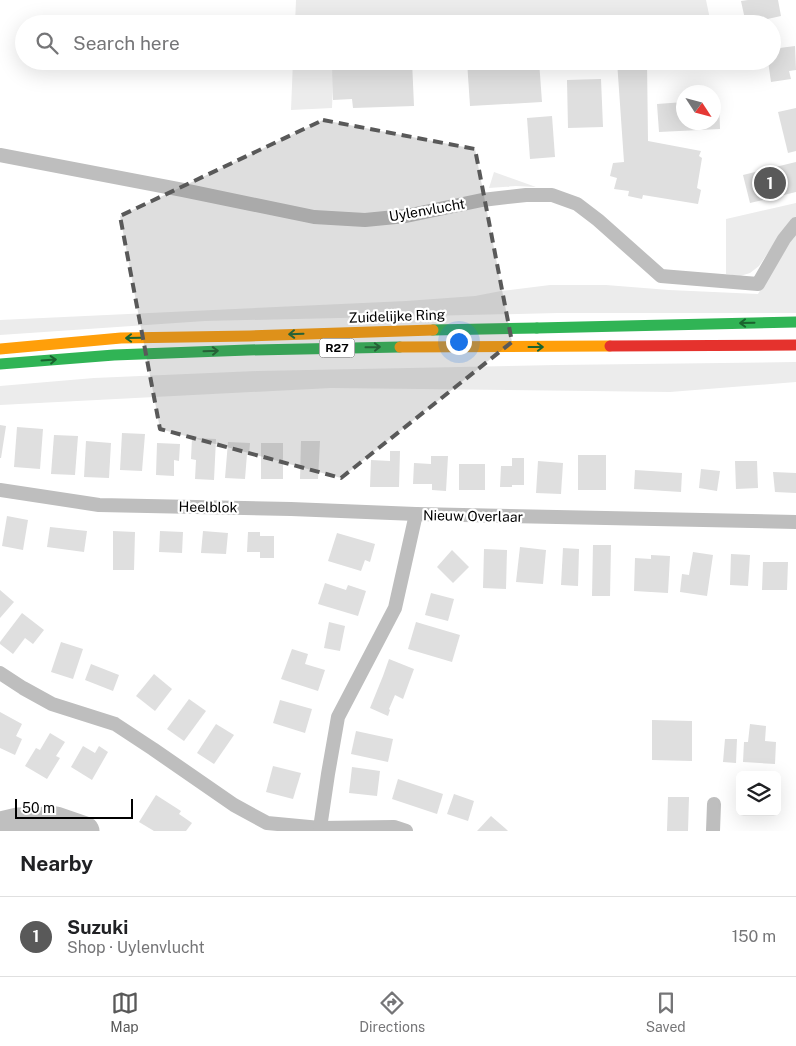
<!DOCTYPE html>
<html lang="en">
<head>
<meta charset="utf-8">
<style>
  body { margin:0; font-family:"Public Sans",sans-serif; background:#f6f6f6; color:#202124 }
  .controls { position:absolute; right:15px; bottom:15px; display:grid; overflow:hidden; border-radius:8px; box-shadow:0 5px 20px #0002 }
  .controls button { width:45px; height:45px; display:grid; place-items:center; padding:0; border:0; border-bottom:1px solid #e0e0e0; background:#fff; color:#202124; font:25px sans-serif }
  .compass { position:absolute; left:676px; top:85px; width:45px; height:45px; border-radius:50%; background:#fff; box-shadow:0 5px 20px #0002; rotate:126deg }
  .scale { position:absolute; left:15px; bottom:12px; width:118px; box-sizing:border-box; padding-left:5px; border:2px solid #000; border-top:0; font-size:14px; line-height:18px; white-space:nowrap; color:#000; -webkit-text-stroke:4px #fff; paint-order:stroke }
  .you { position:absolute; left:458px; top:341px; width:18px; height:18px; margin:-12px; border:4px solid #fff; border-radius:50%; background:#1a73e8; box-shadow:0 0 0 8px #1a73e833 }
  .badge { display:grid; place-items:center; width:32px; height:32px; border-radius:50%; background:#595959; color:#fff; font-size:16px; font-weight:700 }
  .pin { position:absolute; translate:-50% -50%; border:2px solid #fff; box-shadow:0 1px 5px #0006 }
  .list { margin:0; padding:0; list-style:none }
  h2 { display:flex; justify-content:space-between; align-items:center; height:65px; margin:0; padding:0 20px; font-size:21px }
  h2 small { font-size:16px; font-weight:400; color:#757577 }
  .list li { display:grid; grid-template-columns:32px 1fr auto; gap:15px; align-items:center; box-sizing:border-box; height:80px; padding:0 20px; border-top:1px solid #e0e0e0 }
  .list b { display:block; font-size:19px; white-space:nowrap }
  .list p { margin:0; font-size:16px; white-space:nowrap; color:#757577 }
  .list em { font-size:16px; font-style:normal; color:#757577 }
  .icon { flex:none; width:28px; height:28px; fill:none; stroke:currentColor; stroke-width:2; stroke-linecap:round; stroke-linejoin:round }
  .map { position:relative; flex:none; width:796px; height:831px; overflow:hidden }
  .search { position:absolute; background:#fff; box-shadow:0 5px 20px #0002; left:15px; right:15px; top:15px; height:55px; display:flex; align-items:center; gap:12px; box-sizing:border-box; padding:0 18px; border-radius:28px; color:#757577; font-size:19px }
  .sheet { height:145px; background:#fff }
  nav { display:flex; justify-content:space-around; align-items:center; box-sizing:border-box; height:70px; border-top:1px solid #e0e0e0; background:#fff; font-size:14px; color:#757577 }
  nav a { display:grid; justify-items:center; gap:2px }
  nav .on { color:#595959 }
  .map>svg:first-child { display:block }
  .green { fill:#ececec }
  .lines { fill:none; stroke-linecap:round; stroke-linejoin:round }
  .river { stroke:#bfbfbf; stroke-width:29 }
  .building { fill:#dfdfdf }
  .street { stroke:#bebebe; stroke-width:14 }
  .fast { stroke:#30b455; stroke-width:11 }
  .slow { stroke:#ff9f0a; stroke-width:11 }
  .jam { stroke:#e5322d; stroke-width:11 }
  .oneway { stroke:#1a632f }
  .marked { fill:#595959; fill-opacity:0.2; stroke:#595959; stroke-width:4; stroke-dasharray:10 6; stroke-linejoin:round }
  .labels { text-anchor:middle; stroke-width:4.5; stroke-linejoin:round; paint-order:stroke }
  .shield { fill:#fff; stroke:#4c4c4c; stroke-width:1 }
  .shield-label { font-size:12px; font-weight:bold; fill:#000 }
  .street-label { font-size:14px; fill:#000; stroke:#fff }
</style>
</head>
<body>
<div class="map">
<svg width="796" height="831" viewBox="0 0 796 831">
  <rect width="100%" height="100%" fill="#fff"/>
  <!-- green -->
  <g class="green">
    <path d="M 296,0 L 706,0 L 711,24 L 409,24 L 371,17 L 335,23 L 335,24 L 295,24 Z"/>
    <path d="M 293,61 L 334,61 L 332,108 L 291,110 Z"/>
    <path d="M 494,172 L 536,187 L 516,186 L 489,188 Z"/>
    <path d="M 796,203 L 796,217 L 789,222 L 759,266 L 750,273 L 740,276 L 726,274 L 726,219 Z"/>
    <path d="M 796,233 L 796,313 L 558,313 L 205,321 L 0,335 L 0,320 L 406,301 L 475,296 L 501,291 L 550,285 L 606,285 L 669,290 L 758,294 L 787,245 Z"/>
    <path d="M 796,362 L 796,382 L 670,392 L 331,388 L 0,405 L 0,386 L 94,378 L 257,371 L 556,365 Z"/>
  </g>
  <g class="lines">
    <!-- river -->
    <path class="river" d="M 0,826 L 18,822 L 56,821 L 85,831"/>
  </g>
  <!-- building -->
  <g class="building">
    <path d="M 748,0 L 778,0 L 781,16 L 746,24 L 741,1 Z"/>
    <path d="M 795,46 L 796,70 L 789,71 L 791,79 L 771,82 L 768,61 L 772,61 L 772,49 Z"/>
    <path d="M 351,61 L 412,61 L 414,106 L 353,108 L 352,99 L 333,100 L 332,65 L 352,65 Z"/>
    <path d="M 467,61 L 539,61 L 542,102 L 470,106 Z"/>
    <path d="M 617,61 L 647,61 L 648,141 L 701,151 L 699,156 L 702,158 L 697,188 L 701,190 L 698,204 L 643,195 L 642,199 L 628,196 L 629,191 L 614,189 L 617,178 L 610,176 L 613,163 L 624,162 Z"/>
    <path d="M 601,79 L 603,127 L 568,128 L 567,80 Z"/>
    <path d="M 714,100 L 719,100 L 720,129 L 659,132 L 657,104 L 684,102 L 684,122 L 714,122 Z"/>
    <path d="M 796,108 L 796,151 L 788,153 L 778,112 Z"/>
    <path d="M 552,116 L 555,157 L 530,159 L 527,118 Z"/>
    <path d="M 796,162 L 796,192 L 750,203 L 743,175 Z"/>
    <path d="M 0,425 L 6,426 L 1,458 L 0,458 Z"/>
    <path d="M 17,427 L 43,429 L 40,469 L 14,467 Z"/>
    <path d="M 122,433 L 145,434 L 142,471 L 120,470 Z"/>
    <path d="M 54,435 L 78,436 L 75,475 L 51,474 Z"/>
    <path d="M 192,438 L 216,439 L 214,480 L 195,479 L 196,460 L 191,459 Z"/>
    <path d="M 86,441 L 111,443 L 109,478 L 84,477 Z"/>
    <path d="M 301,441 L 320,441 L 318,479 L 300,479 Z"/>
    <path d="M 228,442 L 250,443 L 249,455 L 247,454 L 245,479 L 225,478 Z"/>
    <path d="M 157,443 L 180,444 L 179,461 L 174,460 L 174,476 L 156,475 Z"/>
    <rect x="261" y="443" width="22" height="36"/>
    <path d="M 390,451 L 400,451 L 399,487 L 370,487 L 371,460 L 390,461 Z"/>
    <rect x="578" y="455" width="28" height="35"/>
    <path d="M 431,456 L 448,456 L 446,491 L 432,490 L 432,484 L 413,484 L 414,463 L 431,464 Z"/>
    <path d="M 512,458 L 524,458 L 524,485 L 512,485 L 512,487 L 500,487 L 501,466 L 512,466 Z"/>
    <path d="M 538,461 L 563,463 L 561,494 L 536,493 Z"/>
    <path d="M 735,461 L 757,461 L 758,488 L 736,489 Z"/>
    <rect x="459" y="464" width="26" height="26"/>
    <path d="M 701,469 L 720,471 L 717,491 L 699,488 Z"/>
    <path d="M 635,470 L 682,473 L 681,492 L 634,489 Z"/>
    <path d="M 773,472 L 796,473 L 796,493 L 775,492 Z"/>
    <path d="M 7,516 L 28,520 L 23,550 L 2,546 Z"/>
    <path d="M 50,527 L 87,531 L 84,552 L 47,547 Z"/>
    <path d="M 113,531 L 135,532 L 134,570 L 113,570 Z"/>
    <path d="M 160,531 L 183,532 L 182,553 L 159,552 Z"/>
    <path d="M 203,531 L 228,533 L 226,554 L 201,553 Z"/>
    <path d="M 248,532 L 260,532 L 260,536 L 274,536 L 274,558 L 260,558 L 260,552 L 247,552 Z"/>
    <path d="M 337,533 L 375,544 L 370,562 L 365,560 L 361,571 L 328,561 Z"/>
    <path d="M 593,545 L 611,545 L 610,596 L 592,596 Z"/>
    <path d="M 520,547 L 546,550 L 543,584 L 516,582 Z"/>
    <path d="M 563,548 L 579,549 L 578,586 L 561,585 Z"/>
    <path d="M 484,549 L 507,550 L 506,589 L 483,588 Z"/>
    <path d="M 452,550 L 469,567 L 453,583 L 437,567 Z"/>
    <path d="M 693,552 L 713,555 L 707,596 L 680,592 L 682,574 L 689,575 Z"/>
    <path d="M 731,554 L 750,555 L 748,586 L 730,585 Z"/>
    <path d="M 651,555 L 670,556 L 668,593 L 634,591 L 635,558 L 651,559 Z"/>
    <path d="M 763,562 L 788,562 L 787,590 L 762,590 Z"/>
    <path d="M 325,583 L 346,590 L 348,585 L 366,591 L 358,616 L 318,604 Z"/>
    <path d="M 0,590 L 14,602 L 0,618 Z"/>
    <path d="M 431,593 L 454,599 L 448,621 L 425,615 Z"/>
    <path d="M 22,613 L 44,630 L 33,644 L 25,638 L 13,654 L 0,644 L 0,642 Z"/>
    <path d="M 329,622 L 345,626 L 340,651 L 324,648 Z"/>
    <path d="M 416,622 L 460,635 L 452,662 L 408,649 Z"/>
    <path d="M 61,642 L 83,649 L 73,679 L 51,672 Z"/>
    <path d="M 292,649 L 308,654 L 305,664 L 325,670 L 318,691 L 281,679 Z"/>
    <path d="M 389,659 L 414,669 L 403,699 L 395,695 L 389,709 L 390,710 L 388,716 L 370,708 L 383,676 Z"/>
    <path d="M 91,664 L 119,675 L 113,691 L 85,680 Z"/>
    <path d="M 154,674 L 172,689 L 155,711 L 136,696 Z"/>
    <path d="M 189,699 L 206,711 L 184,741 L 167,729 Z"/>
    <path d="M 280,700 L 312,709 L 305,733 L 273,723 Z"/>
    <path d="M 0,712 L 22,724 L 16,736 L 22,739 L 15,755 L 0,748 Z"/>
    <path d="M 652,720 L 692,721 L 692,761 L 652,760 Z"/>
    <path d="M 216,724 L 234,735 L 214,764 L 197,753 Z"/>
    <path d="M 750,724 L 766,726 L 765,741 L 776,742 L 775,764 L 743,762 L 744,742 L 748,742 Z"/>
    <path d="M 356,731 L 393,739 L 388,762 L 351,754 Z"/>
    <path d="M 50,733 L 65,742 L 56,756 L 60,758 L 47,779 L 25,766 L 36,748 L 40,750 Z"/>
    <path d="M 725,739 L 737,739 L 736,763 L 723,762 Z"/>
    <path d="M 83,746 L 95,753 L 99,746 L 108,752 L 92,780 L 71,767 Z"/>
    <path d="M 273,766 L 301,773 L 293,799 L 266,792 Z"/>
    <path d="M 352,767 L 380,771 L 377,796 L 349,793 Z"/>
    <path d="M 398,779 L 443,794 L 437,814 L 392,799 Z"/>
    <path d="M 454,794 L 474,801 L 468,821 L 447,814 Z"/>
    <path d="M 156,795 L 181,811 L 179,814 L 192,823 L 186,831 L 154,831 L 139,822 Z"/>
    <path d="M 668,797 L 689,797 L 688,831 L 667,831 Z"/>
    <path d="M 491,816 L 506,829 L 508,831 L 477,831 Z"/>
  </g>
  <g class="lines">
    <!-- street -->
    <g class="street">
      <path d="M 0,155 L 183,190 L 314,217 L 365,220 L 406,216 L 482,200 L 526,195 L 552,195 L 577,204 L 598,220 L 661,276 L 758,284 L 784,239 L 796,224"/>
      <path d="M 0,490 L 99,505 L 291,509 L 416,514"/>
      <path d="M 0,673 L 23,688 L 52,704 L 115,724 L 153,749 L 234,805 L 267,823 L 320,828"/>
      <path d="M 406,831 L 394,827 L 320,828 L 328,774 L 338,717 L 395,608 L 416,514 L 796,522"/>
      <path d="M 713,831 L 714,804"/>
    </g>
    <!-- fast -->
    <g class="fast">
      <path d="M 537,328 L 796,322"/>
      <path d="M 433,330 L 537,328"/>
      <path d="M 0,364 L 114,355 L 248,350 L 400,347"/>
    </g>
    <!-- slow -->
    <g class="slow">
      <path d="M 400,347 L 610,346"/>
      <path d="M 0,349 L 121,338 L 250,336 L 433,330"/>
    </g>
    <!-- jam -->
    <path class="jam" d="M 610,346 L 796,345"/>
  </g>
  <!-- one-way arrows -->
  <defs><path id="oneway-shaft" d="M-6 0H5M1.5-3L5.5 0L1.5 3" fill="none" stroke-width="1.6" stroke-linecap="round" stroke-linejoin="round" transform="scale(1.25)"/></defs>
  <g class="oneway">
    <use href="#oneway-shaft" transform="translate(747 323) rotate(179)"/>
    <use href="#oneway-shaft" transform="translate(296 334) rotate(178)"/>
    <use href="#oneway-shaft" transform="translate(133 338) rotate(179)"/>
    <use href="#oneway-shaft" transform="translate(373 347) rotate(-1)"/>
    <use href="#oneway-shaft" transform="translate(536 347)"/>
    <use href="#oneway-shaft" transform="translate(211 351) rotate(-2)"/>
    <use href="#oneway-shaft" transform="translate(49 360) rotate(-4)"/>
  </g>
  <!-- marked area -->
  <path class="marked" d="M 323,120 L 475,149 L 512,342 L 341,478 L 160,429 L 120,216 Z"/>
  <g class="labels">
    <!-- shield labels -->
    <rect class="shield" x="319.5" y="338.5" width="35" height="19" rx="4"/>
    <g class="shield-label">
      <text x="337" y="352">R27</text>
    </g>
    <!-- street labels -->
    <g class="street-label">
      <text transform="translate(427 210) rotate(-10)" y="5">Uylenvlucht</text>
      <text transform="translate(397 316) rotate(-2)" y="5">Zuidelijke Ring</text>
      <text transform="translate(208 507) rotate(1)" y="5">Heelblok</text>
      <text transform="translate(473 516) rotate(1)" y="5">Nieuw Overlaar</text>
    </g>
  </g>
</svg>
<div class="controls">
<button><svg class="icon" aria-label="layers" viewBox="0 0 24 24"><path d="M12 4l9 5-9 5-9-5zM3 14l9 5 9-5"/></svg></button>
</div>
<svg class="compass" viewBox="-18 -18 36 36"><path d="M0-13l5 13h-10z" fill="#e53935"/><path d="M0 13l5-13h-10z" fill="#757577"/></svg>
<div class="scale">50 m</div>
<div class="you"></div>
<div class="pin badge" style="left:770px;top:183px">1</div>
<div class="search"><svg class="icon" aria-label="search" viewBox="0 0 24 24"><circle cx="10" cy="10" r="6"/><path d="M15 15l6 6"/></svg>Search here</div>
</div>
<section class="sheet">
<h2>Nearby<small></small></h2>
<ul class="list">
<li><span class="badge">1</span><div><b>Suzuki</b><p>Shop · Uylenvlucht</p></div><em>150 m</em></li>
</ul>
</section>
<nav>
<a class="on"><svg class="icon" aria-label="map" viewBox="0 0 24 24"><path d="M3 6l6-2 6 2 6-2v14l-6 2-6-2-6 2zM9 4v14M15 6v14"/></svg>Map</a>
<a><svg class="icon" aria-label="directions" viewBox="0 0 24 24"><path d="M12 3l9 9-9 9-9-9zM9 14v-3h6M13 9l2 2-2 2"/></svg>Directions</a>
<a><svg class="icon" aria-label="saved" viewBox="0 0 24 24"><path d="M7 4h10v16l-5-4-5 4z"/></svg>Saved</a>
</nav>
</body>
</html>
